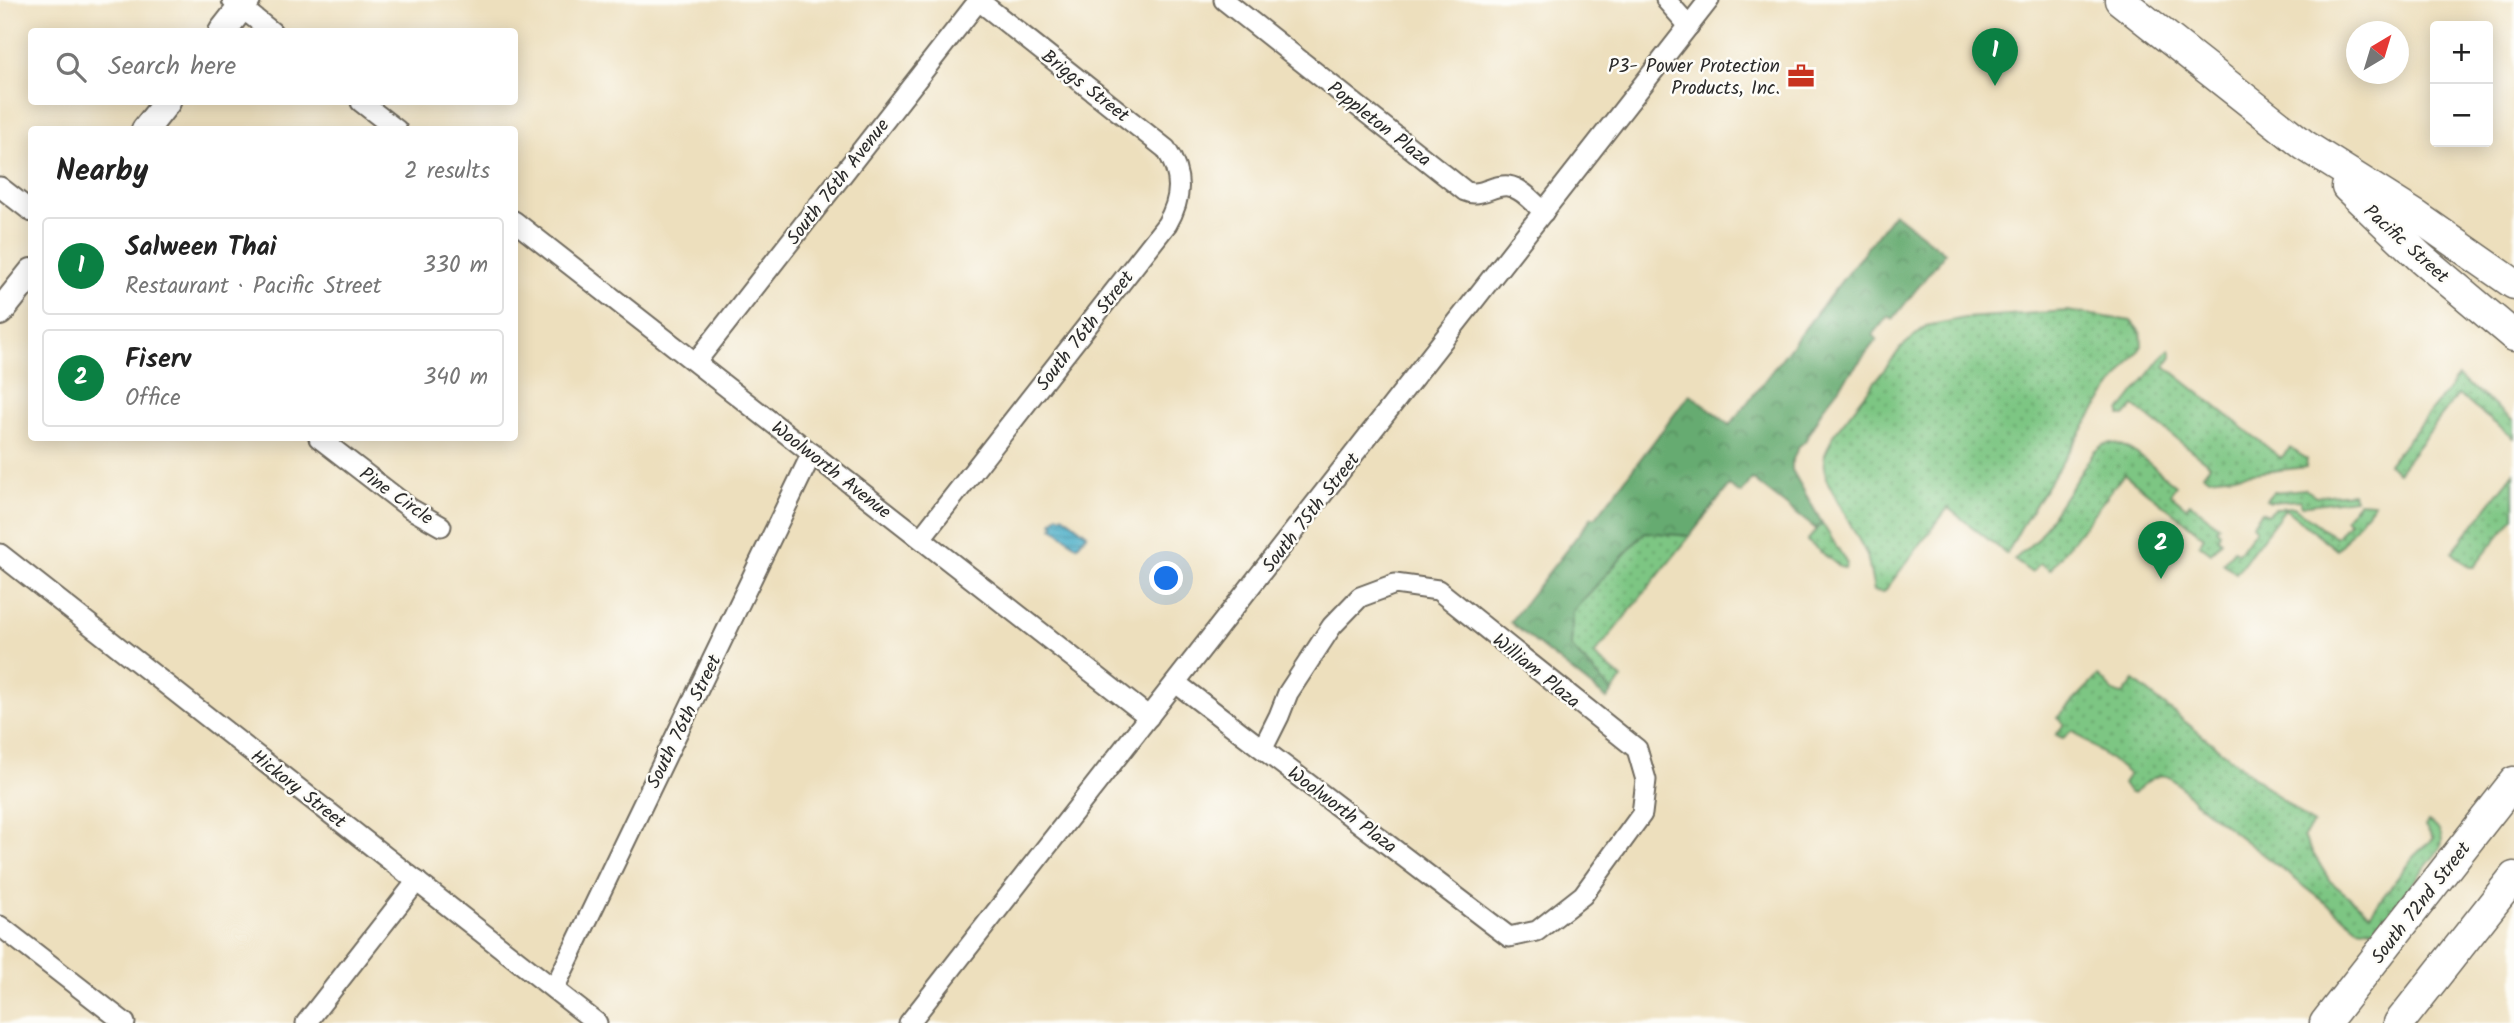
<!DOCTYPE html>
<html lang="en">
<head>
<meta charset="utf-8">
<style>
  body { margin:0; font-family:Kalam,sans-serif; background:#f6f6f6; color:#222 }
  .controls { position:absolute; right:21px; top:21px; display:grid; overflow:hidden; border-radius:7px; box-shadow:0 4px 18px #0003 }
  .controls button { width:63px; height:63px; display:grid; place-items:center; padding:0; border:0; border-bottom:2px solid #e0e0e0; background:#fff; color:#222; font:35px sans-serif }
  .compass { position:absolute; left:2346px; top:21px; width:63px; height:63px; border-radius:50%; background:#fff; box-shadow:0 4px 18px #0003; rotate:38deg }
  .you { position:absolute; left:1167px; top:579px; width:24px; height:24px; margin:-18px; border:5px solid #fff; border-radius:50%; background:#1a73e8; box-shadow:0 0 0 10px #1a73e833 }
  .badge { display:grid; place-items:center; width:46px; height:46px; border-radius:50%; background:#0b8043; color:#fff; font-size:23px; font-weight:700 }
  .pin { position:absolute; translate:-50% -58px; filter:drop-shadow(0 2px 4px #0008) }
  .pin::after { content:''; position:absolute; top:37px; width:24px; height:21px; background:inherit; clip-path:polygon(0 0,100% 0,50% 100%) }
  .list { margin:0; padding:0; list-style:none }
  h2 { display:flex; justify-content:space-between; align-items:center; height:91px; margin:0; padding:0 28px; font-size:30px }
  h2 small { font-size:23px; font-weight:400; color:#767676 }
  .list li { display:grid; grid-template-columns:46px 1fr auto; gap:21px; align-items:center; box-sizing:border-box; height:98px; margin:0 14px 14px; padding:0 14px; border:2px solid #e0e0e0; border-radius:7px }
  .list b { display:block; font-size:26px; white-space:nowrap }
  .list p { margin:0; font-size:23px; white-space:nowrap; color:#767676 }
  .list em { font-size:23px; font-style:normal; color:#767676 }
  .icon { flex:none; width:38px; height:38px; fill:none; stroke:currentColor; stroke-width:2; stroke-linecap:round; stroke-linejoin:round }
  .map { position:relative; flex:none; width:2514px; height:1023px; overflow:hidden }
  .search { position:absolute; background:#fff; box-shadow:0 4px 18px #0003; left:28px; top:28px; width:490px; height:77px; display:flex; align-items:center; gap:18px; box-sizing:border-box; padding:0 24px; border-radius:7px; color:#767676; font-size:26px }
  .panel { position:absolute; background:#fff; box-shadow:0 4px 18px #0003; left:28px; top:126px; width:490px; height:315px; border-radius:7px }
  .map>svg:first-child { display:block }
  .green { fill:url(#green-dots); stroke:#547857; stroke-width:2 }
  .forest { fill:url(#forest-crowns); stroke:#486b4e; stroke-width:2 }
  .water { fill:url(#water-rules); stroke:#3a6c7a; stroke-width:2 }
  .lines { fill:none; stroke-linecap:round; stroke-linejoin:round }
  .street-casing { stroke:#6f6a5e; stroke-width:23 }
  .secondary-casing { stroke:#6f6a5e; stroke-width:30 }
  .primary-casing { stroke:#6f6a5e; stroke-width:33 }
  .street { stroke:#fff; stroke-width:19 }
  .secondary { stroke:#fff; stroke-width:26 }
  .primary { stroke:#fff; stroke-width:30 }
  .labels { text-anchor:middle; stroke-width:5; stroke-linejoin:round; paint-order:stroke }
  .poi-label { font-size:19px; fill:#2b2b2b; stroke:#fdfcf7; text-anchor:end }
  .street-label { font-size:19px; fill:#2b2b2b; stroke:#fdfcf7 }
</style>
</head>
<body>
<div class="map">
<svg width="2514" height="1023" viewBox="0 0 2514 1023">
  <defs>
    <pattern id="green-dots" width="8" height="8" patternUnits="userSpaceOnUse" patternTransform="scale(1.75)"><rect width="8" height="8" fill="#7dc683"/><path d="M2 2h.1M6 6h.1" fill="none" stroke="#67a16b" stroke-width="1.8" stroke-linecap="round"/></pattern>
    <pattern id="forest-crowns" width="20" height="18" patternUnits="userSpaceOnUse" patternTransform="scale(1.75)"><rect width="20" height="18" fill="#66ab71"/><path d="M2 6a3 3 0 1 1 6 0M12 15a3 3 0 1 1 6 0" fill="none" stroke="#548b5d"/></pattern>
    <pattern id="water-rules" width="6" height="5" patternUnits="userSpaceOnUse" patternTransform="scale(1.75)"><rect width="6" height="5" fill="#48aec8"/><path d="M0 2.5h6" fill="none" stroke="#3c8ea3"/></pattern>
  </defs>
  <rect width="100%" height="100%" fill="#fdfcf7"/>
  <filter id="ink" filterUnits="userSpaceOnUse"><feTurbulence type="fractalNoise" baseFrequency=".0143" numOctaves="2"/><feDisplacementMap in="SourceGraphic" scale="14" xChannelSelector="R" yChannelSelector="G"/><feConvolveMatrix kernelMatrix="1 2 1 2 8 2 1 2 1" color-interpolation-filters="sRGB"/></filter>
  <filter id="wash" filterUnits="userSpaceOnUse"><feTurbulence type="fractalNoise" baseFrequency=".00686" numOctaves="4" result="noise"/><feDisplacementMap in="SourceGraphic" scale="28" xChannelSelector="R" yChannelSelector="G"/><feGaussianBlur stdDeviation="1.57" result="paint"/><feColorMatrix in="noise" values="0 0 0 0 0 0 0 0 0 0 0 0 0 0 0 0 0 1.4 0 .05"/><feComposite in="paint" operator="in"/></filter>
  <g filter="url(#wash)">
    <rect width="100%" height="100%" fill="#eddfbd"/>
    <!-- green -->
    <g class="green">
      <path d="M 2067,311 L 2131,321 L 2141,333 L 2142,346 L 2095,410 L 2020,529 L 2007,554 L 1948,508 L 1884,592 L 1874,591 L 1867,555 L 1826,479 L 1824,457 L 1834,434 L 1902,347 L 1926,326 L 1965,318 Z"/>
      <path d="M 2170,350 L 2172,356 L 2165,366 L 2281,458 L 2290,448 L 2307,459 L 2306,467 L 2209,478 L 2203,474 L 2210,465 L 2134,406 L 2125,416 L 2120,416 L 2120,411 L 2167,351 Z"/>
      <path d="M 2458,377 L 2514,421 L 2514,438 L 2458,395 L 2398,472 L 2388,464 Z"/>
      <path d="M 2111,443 C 2132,444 2159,473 2176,486 L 2170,494 L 2186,507 L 2190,503 L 2219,526 L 2216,529 L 2220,533 L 2218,538 L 2221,541 L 2211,553 L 2199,544 L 2204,537 L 2124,474 L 2050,570 L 2040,563 L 2032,573 L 2014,560 L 2037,539 L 2094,452 L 2103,445 Z"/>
      <path d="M 2514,473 L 2514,517 L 2474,567 L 2469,567 L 2452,552 Z"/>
      <path d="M 2305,489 L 2316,496 L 2353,493 L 2355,499 L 2301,506 L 2300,500 L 2270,502 L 2266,500 L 2273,492 Z"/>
      <path d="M 2359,502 L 2374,503 L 2337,550 L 2285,509 L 2236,573 L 2223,563 L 2234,550 L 2238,553 L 2256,529 L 2252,525 L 2262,512 L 2267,515 L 2275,508 L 2294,507 L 2336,538 L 2349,522 L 2345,518 Z"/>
      <path d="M 1822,523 L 1847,563 L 1845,568 L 1840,567 L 1807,541 Z"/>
      <path d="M 1645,531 L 1690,536 L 1594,655 L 1622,679 L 1612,692 L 1571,647 L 1573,611 Z"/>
      <path d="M 2098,676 C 2108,683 2110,694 2123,695 L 2134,681 L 2313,824 L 2303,837 L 2330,881 L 2370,914 L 2414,856 L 2433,838 L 2425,826 L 2428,822 C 2439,827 2444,836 2441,847 L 2380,925 L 2372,929 L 2357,927 L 2195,802 C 2171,777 2166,762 2134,793 L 2130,793 L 2123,783 L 2129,774 L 2072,730 L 2063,738 L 2056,735 L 2064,724 L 2057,718 Z"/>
    </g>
    <!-- forest -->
    <path class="forest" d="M 1894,213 L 1945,253 L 1893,319 L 1888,316 L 1873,335 L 1877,339 L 1823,408 L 1805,441 L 1798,447 L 1792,462 L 1792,470 L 1822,523 L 1816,529 L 1752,479 L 1741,494 L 1729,486 L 1690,536 L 1645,532 L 1573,611 L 1571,647 L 1612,692 L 1607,699 L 1510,622 L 1592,517 L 1596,517 L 1690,394 L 1730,425 Z"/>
    <!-- water -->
    <path class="water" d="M 1058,515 L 1061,517 L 1063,515 L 1087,534 L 1077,546 L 1053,527 L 1055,524 L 1052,522 Z"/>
  </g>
  <g filter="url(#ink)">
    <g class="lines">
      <defs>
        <g id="street">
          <path d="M 232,0 L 272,32"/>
          <path d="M 1224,0 L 1465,191 C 1480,198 1493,184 1508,186 C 1522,188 1534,203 1544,212"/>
          <path d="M 1666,0 L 1689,26"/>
          <path d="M 361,102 L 397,130"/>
          <path d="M 0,187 L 32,212"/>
          <path d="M 514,221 L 1149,717"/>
          <path d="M 696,362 L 979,0"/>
          <path d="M 319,438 L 411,509 L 441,526"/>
          <path d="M 921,538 L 1167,224 C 1182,198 1183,175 1166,149 L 978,0"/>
          <path d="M 0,554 L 597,1023"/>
          <path d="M 1176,683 L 1509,937 L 1537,931 L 1583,895 L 1642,814 L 1646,780 L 1637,749 L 1438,590 L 1395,584 L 1360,597 L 1332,626 L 1288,693 L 1279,716 L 1263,748"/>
          <path d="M 0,926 L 125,1023"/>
          <path d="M 554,989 L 812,453"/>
          <path d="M 306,1023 L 417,881"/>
          <path d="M 909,1023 L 1709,0"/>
        </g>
        <g id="secondary">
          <path d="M 222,32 L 247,0"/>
          <path d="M 145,130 L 167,102"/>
          <path d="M 0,312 L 32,272"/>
        </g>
        <g id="primary">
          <path d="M 2120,0 L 2304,145 L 2418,217 L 2514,284"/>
          <path d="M 2347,187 L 2420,257 L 2514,336"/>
          <path d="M 2325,1023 L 2514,782"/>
          <path d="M 2399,1023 L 2514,877"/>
        </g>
      </defs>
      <!-- street casing -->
      <use href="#street" class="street-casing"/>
      <!-- secondary casing -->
      <use href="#secondary" class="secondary-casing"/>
      <!-- primary casing -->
      <use href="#primary" class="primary-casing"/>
      <!-- street -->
      <use href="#street" class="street"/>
      <!-- secondary -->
      <use href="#secondary" class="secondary"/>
      <!-- primary -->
      <use href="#primary" class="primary"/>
    </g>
  </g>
  <!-- icons -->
  <defs>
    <symbol id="office-bare" viewBox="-9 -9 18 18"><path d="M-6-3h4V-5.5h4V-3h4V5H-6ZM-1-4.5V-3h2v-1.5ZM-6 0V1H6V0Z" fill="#c8321e" stroke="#fdfcf7" stroke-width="2.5" paint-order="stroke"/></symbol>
  </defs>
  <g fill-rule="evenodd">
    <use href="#office-bare" x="1782" y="57" width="38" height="38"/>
  </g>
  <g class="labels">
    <!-- poi labels -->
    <g class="poi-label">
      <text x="1780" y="72">P3- Power Protection<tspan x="1780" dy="22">Products, Inc.</tspan></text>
    </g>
    <!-- street labels -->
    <g class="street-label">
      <text transform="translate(1086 85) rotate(38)" y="7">Briggs Street</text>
      <text transform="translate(1380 123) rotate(38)" y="7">Poppleton Plaza</text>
      <text transform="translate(837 181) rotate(-52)" y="7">South 76th Avenue</text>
      <text transform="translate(2407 243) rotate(42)" y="7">Pacific Street</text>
      <text transform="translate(1084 330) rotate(-52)" y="7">South 76th Street</text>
      <text transform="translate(832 469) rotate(38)" y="7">Woolworth Avenue</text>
      <text transform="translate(397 495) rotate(35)" y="7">Pine Circle</text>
      <text transform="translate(1310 512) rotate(-52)" y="7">South 75th Street</text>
      <text transform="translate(1537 670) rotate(39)" y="7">William Plaza</text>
      <text transform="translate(683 721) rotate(-64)" y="7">South 76th Street</text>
      <text transform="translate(299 788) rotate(38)" y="7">Hickory Street</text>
      <text transform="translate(1343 809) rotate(37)" y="7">Woolworth Plaza</text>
      <text transform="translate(2420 902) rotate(-52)" y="7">South 72nd Street</text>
    </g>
  </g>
</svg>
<div class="controls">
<button>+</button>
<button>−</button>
</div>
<svg class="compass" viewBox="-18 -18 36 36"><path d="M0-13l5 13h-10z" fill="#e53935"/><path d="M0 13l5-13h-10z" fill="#767676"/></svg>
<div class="you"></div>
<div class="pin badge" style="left:1995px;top:86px">1</div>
<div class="pin badge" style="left:2161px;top:579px">2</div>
<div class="search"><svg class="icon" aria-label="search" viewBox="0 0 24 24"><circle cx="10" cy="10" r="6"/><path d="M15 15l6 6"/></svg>Search here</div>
<section class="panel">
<h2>Nearby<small>2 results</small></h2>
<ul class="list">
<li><span class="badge">1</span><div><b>Salween Thai</b><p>Restaurant · Pacific Street</p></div><em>330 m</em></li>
<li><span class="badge">2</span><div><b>Fiserv</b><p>Office</p></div><em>340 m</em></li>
</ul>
</section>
</div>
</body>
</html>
